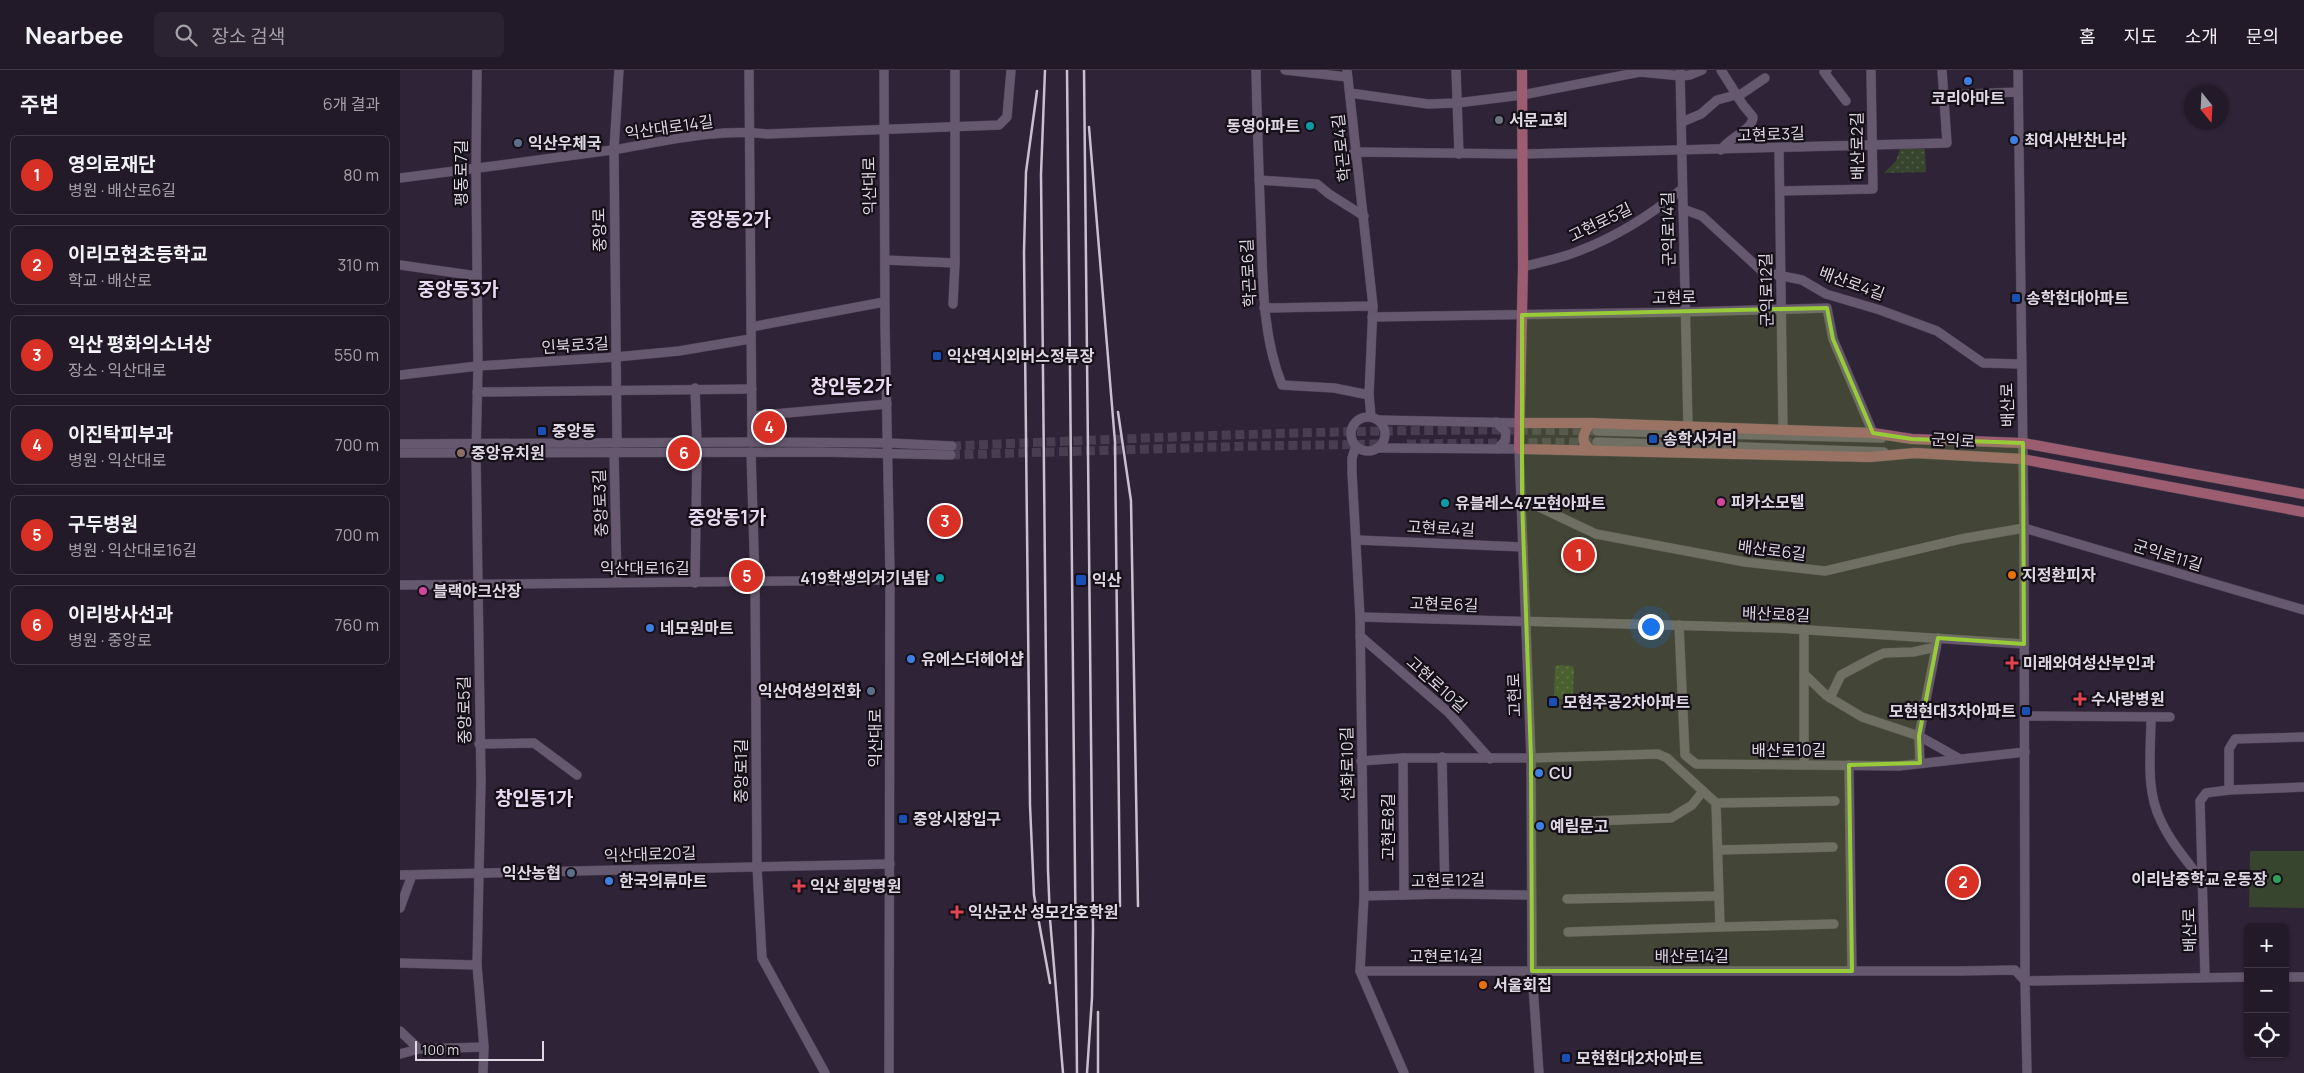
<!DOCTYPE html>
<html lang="ko">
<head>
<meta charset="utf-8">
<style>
  body { margin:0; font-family:Manrope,"Noto Sans KR",sans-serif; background:#2b2331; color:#f1f3f6 }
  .controls { position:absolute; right:15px; bottom:15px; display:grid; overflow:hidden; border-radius:8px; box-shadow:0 1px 4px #0004 }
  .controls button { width:45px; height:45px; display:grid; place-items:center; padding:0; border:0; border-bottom:1px solid #403846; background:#231a29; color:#f1f3f6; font:25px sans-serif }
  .compass { position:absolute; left:1784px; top:15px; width:45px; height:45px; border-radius:50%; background:#231a29; box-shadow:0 1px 4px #0004; rotate:162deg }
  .scale { position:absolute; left:15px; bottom:12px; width:129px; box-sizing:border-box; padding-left:5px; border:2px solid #ded7e4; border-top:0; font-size:14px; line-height:18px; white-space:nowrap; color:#ded7e4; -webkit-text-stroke:4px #150f18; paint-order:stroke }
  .you { position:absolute; left:1250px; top:556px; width:18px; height:18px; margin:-12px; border:4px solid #fff; border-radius:50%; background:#1a73e8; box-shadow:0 0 0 8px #1a73e833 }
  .badge { display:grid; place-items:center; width:32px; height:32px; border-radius:50%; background:#d93025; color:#fff; font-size:16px; font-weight:700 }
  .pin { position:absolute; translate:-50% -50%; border:2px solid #fff; box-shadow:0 1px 5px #0006 }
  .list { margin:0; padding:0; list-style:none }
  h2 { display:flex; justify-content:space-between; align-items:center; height:65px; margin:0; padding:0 20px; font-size:21px }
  h2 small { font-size:16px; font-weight:400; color:#a3a1a8 }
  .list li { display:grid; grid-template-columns:32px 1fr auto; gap:15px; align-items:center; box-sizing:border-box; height:80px; margin:0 10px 10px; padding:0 10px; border:1px solid #403846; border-radius:8px }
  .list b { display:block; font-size:19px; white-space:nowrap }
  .list p { margin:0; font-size:16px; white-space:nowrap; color:#a3a1a8 }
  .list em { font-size:16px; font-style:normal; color:#a3a1a8 }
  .icon { flex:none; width:28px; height:28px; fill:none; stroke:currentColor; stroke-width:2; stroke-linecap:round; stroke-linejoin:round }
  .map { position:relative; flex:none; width:1904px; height:1003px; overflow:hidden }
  header { display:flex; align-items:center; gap:30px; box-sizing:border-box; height:70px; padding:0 25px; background:#231a29; border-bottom:1px solid #403846 }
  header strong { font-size:24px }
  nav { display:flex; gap:28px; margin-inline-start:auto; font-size:18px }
  .search { width:350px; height:45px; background:#2b2331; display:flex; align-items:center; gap:12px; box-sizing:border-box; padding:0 18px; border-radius:8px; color:#a3a1a8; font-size:19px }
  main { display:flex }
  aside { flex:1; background:#231a29 }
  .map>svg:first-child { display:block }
  .park { fill:url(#park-dots) }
  .garden { fill:#38452e }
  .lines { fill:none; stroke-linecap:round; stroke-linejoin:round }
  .minor-tunnel { stroke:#493e51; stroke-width:9; stroke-dasharray:9 4.5; stroke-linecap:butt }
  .minor-casing { stroke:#4b4151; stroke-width:10 }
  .major-casing { stroke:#4b4151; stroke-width:11 }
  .minor { stroke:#66586f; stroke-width:9 }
  .major { stroke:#9d5d71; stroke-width:10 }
  .rail { stroke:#c7c0ce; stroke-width:2.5 }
  .marked { fill:#97cb38; fill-opacity:0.2; stroke:#97cb38; stroke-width:4; stroke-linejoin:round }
  .shop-dot { fill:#3f7fe0; stroke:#150f18; stroke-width:2 }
  .worship-dot { fill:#6b7280; stroke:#150f18; stroke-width:2 }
  .culture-dot { fill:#0f9aa8; stroke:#150f18; stroke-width:2 }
  .service-dot { fill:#5c6f8a; stroke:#150f18; stroke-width:2 }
  .transit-dot { fill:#1a4fb4; stroke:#150f18; stroke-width:2 }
  .education-dot { fill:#8d6e63; stroke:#150f18; stroke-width:2 }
  .hotel-dot { fill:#d1479c; stroke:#150f18; stroke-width:2 }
  .food-dot { fill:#e8710a; stroke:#150f18; stroke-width:2 }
  .health-dot { fill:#e0444e; stroke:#150f18; stroke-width:2 }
  .leisure-dot { fill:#2e9e5b; stroke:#150f18; stroke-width:2 }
  .labels { text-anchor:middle; stroke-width:4.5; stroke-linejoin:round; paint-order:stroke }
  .poi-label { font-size:16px; font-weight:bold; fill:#ded7e4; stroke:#150f18; text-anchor:start }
  .street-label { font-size:16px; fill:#ded7e4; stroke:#150f18 }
  .quarter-label { font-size:19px; font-weight:bold; fill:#e9d9f3; stroke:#150f18 }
</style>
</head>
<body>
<header>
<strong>Nearbee</strong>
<div class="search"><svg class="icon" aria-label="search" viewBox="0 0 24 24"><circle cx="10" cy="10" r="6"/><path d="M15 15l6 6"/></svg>장소 검색</div>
<nav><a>홈</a><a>지도</a><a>소개</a><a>문의</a></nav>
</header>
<main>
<aside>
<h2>주변<small>6개 결과</small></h2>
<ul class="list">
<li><span class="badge">1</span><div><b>영의료재단</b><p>병원 · 배산로6길</p></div><em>80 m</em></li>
<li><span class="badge">2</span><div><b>이리모현초등학교</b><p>학교 · 배산로</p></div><em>310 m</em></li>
<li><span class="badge">3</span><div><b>익산 평화의소녀상</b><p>장소 · 익산대로</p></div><em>550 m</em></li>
<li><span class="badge">4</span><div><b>이진탁피부과</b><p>병원 · 익산대로</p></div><em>700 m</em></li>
<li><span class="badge">5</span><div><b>구두병원</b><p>병원 · 익산대로16길</p></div><em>700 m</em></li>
<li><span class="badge">6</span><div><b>이리방사선과</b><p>병원 · 중앙로</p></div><em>760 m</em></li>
</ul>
</aside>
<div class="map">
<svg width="1904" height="1003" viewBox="0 0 1904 1003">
  <defs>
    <pattern id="park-dots" width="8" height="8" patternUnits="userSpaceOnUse" patternTransform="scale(1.25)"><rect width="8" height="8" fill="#38452e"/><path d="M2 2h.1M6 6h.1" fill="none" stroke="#545f4c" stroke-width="1.8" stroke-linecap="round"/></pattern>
  </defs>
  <rect width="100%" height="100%" fill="#2f2337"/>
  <!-- park -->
  <g class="park">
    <path d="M 1500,79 L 1525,79 L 1526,102 L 1484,103 L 1496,91 Z"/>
    <path d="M 1157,595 L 1173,596 L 1174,599 L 1173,628 L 1171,629 L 1155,629 L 1154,626 L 1155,597 Z"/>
  </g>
  <!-- garden -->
  <path class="garden" d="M 1850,781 L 1904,781 L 1904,838 L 1849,837 Z"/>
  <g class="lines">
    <!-- minor-tunnel -->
    <g class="minor-tunnel">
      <path d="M 1007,374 L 1197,372"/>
      <path d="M 552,376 C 767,367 982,357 1197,361"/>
      <path d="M 551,385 L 853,376 L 986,374"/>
    </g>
    <defs>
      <g id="minor">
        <path d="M 77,0 L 76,98 L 78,296 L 76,384 L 81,710 L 77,895 L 84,977 L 83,1003"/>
        <path d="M 349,0 L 352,372"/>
        <path d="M 484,0 L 485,256 L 490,504 L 489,1003"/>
        <path d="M 856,0 C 857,52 859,105 861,157 C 863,211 862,265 882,315 L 934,318 L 969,325"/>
        <path d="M 885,0 L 947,7"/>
        <path d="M 947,0 L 973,236 L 969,325 L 971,347"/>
        <path d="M 1056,0 L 1059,84"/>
        <path d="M 1280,0 L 1288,356"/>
        <path d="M 1321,0 L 1343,35 L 1353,47 C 1353,60 1329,67 1321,80"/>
        <path d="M 1427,0 L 1424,2 L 1446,31"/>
        <path d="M 1618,0 L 1624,458 L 1625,911 L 1627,1003"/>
        <path d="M 950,23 L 1028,34 L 1057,33 L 1122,25 L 1240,2 L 1281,6 L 1290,5 L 1302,0"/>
        <path d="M 1546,25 L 1618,22"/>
        <path d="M 1337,27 L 1365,8"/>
        <path d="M 1282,52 L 1301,44 L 1317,30 L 1332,26 L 1334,23"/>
        <path d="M 1379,79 L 1383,360"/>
        <path d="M 945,88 L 956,82 L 1122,84 L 1547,73 L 1542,0"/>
        <path d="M 0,108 C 71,99 141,90 212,80 C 262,72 316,58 367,64 L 599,55 L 607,47 L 611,0"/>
        <path d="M 859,110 L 917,114 L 929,124 L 964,146"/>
        <path d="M 1380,121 L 1473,119 L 1471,0"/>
        <path d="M 1283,139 L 1302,146 L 1363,202 L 1402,210 L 1426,224 L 1480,240 L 1537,261 L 1583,293 L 1621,294"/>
        <path d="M 485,190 L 555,193"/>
        <path d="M 0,195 L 77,206"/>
        <path d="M 1123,197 C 1140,192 1159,189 1176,182 C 1214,168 1251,145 1282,119"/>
        <path d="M 553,234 L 555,193 L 555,0"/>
        <path d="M 864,238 L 973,236"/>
        <path d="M 972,247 L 1285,242 L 1427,238 L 1433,269 L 1473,363"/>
        <path d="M 351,257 L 484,232"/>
        <path d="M 0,305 L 78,296 L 216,287 L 279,281 L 350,269"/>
        <path d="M 295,318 L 297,373"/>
        <path d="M 77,322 L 352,319"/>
        <path d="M 352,346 L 487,334"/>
        <circle cx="968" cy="364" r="17"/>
        <path d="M 978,350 L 1120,353"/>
        <path d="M 1096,352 L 1106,362 L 1105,371 L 1097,379"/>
        <path d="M 1197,361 L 1482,368"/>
        <path d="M 1197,372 L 1484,382"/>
        <path d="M 217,373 L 214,79 L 219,0"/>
        <path d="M 0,374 L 352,372 L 489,373 L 552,376"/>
        <path d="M 956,376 L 952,388 L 952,402 L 960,547 L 964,826 L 960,901 L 1004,1003"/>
        <path d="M 977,378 L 1119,379 L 1131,688 L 1132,901 L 1139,1003"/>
        <path d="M 214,382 L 217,512"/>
        <path d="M 351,382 L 355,512 L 357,796 L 362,888 L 425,1003"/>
        <path d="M 0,383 L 419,382 L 551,385"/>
        <path d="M 1122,429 L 1196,464 L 1345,492 L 1425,501 L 1561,469 L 1624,458 L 1904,540"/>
        <path d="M 957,470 L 1123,477"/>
        <path d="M 295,513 L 297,383"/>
        <path d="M 0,515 L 490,510"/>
        <path d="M 960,547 L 1377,558 L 1624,574"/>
        <path d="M 1279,555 L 1285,685 L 1296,694 L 1499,696 L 1625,682"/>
        <path d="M 1404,559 L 1404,695"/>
        <path d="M 960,566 L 1048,642 L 1090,689"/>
        <path d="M 1404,604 L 1427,626 L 1462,647 L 1519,666 L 1560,689"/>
        <path d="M 1430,628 L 1441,605 L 1471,589 L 1484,583 L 1513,582 L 1536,577"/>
        <path d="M 1625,646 L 1770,647"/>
        <path d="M 1751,647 C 1751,680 1745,720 1761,751 C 1771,773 1788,792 1803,812"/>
        <path d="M 79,674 L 134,673 L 177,705"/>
        <path d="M 1042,687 L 1045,824"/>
        <path d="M 1003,688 L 1004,825"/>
        <path d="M 961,691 L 1003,688 L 1131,688 L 1258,684 L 1267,688 L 1316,733 L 1435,731"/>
        <path d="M 1520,693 L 1519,666 L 1538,568"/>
        <path d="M 1449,695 L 1452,901"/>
        <path d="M 1829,720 L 1829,679 L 1835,669 L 1904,667"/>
        <path d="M 1316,733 L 1320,857 L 1434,854"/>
        <path d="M 1167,752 L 1271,748 L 1292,735 L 1303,721"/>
        <path d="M 1318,780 L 1433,777"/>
        <path d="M 0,805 L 490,794"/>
        <path d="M 964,826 L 1045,824 L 1131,825"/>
        <path d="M 1167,829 L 1319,826"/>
        <path d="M 0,838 L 12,805"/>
        <path d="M 1168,862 L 1320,857"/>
        <path d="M 0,893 L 77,895"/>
        <path d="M 960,901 L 1560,901 L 1615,900 L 1625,911 L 1848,907"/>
        <path d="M 1805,907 L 1800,731 L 1806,723 L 1829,720 L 1904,717"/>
        <path d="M 1885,907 L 1904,907"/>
        <path d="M 0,961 L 19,979"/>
        <path d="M 0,984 L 19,979 L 84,977"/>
      </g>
      <g id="major">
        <path d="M 1122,0 L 1123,197 L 1119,379 L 1470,387 L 1515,383 L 1622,389 L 1904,442"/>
        <path d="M 1120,353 L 1191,353 L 1473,363 L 1512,369 L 1623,373 L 1904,424"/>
        <path d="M 1191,380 C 1179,372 1183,363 1191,353"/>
      </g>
    </defs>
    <!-- minor casing -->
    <use href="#minor" class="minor-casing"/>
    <!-- major casing -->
    <use href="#major" class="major-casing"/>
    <!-- minor -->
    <use href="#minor" class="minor"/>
    <!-- major -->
    <use href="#major" class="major"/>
    <!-- rail -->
    <g class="rail">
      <path d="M 645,0 L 641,104 L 648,800 L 650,849 L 663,1003"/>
      <path d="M 667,0 L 677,1003"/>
      <path d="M 684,0 L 693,859 L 692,928 L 687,1003"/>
      <path d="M 637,21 L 626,102 L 624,182 L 630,735 L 634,825 L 650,913"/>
      <path d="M 689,57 L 715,372 L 720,836"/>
      <path d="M 718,342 L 731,431 L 738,836"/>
      <path d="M 698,1003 L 698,942"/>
    </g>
  </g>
  <!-- marked area -->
  <path class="marked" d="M 1427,238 L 1433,269 L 1473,363 L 1512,369 L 1623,373 L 1624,574 L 1538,568 L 1519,666 L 1520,693 L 1449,695 L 1452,901 L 1132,901 L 1131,688 L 1122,429 L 1122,245 Z"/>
  <!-- markers -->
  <g class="shop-dot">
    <circle cx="1568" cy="11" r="5"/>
    <circle cx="1614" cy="70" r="5"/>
    <circle cx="250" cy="558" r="5"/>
    <circle cx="511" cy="589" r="5"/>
    <circle cx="1139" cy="703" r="5"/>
    <circle cx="1140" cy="756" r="5"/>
    <circle cx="209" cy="811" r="5"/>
  </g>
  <circle class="worship-dot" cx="1099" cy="50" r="5"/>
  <g class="culture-dot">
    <circle cx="910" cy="56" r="5"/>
    <circle cx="1045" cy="433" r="5"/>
    <circle cx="540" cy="508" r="5"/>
  </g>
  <g class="service-dot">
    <circle cx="118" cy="73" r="5"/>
    <circle cx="471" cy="621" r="5"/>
    <circle cx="171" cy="803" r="5"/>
  </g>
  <g class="transit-dot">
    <rect x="1611" y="223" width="10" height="10" rx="2.5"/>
    <rect x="532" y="281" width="10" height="10" rx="2.5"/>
    <rect x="137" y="356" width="10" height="10" rx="2.5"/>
    <rect x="1248" y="364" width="10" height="10" rx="2.5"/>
    <rect x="675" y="504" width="12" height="12" rx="2.5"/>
    <rect x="1148" y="627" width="10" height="10" rx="2.5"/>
    <rect x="1621" y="636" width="10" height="10" rx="2.5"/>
    <rect x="498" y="744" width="10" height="10" rx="2.5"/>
    <rect x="1161" y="983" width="10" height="10" rx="2.5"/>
  </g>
  <circle class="education-dot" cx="61" cy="383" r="5"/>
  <g class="hotel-dot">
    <circle cx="1321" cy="432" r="5"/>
    <circle cx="23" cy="521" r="5"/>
  </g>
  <g class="food-dot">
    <circle cx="1612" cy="505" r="5"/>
    <circle cx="1083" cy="915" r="5"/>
  </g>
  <g class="health-dot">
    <path d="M1609.5 585.5h5v5h5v5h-5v5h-5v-5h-5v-5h5z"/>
    <path d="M1677.5 621.5h5v5h5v5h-5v5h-5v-5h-5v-5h5z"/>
    <path d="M396.5 808.5h5v5h5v5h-5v5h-5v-5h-5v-5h5z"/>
    <path d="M554.5 834.5h5v5h5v5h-5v5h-5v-5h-5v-5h5z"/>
  </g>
  <circle class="leisure-dot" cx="1877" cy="809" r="5"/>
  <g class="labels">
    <!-- poi labels -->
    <g class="poi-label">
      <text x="1568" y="34" text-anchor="middle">코리아마트</text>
      <text x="1109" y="56">서문교회</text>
      <text x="900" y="62" text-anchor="end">동영아파트</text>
      <text x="1624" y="76">최여사반찬나라</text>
      <text x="128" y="79">익산우체국</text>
      <text x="1626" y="234">송학현대아파트</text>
      <text x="547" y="292">익산역시외버스정류장</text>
      <text x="152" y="367">중앙동</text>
      <text x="1263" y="375">송학사거리</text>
      <text x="71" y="389">중앙유치원</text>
      <text x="1331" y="438">피카소모텔</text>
      <text x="1055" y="439">유블레스47모현아파트</text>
      <text x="1622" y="511">지정환피자</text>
      <text x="530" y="514" text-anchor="end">419학생의거기념탑</text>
      <text x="692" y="516">익산</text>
      <text x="33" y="527">블랙야크산장</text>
      <text x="260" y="564">네모원마트</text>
      <text x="521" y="595">유에스더헤어샵</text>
      <text x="1623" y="599">미래와여성산부인과</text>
      <text x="461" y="627" text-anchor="end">익산여성의전화</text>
      <text x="1691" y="635">수사랑병원</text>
      <text x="1163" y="638">모현주공2차아파트</text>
      <text x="1616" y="647" text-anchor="end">모현현대3차아파트</text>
      <text x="1149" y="709">CU</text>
      <text x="513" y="755">중앙시장입구</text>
      <text x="1150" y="762">예림문고</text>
      <text x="161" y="809" text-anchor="end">익산농협</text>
      <text x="1867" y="815" text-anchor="end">이리남중학교 운동장</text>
      <text x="219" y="817">한국의류마트</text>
      <text x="410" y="822">익산 희망병원</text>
      <text x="568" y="848">익산군산 성모간호학원</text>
      <text x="1093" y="921">서울회집</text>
      <text x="1176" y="994">모현현대2차아파트</text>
    </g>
    <!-- street labels -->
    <g class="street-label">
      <text transform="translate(269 57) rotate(-8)" y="6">익산대로14길</text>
      <text transform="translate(1371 64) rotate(-2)" y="6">고현로3길</text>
      <text transform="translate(1457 76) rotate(-91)" y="6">배산로2길</text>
      <text transform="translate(941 78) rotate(-96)" y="6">학곤로4길</text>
      <text transform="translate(61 103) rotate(-90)" y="6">평동로7길</text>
      <text transform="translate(469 116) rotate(-91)" y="6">익산대로</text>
      <text transform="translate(1200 152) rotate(-26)" y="6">고현로5길</text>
      <text transform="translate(1268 159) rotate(-91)" y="6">군익로14길</text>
      <text transform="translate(199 160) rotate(-91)" y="6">중앙로</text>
      <text transform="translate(848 203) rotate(-93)" y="6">학곤로6길</text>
      <text transform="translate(1452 213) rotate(20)" y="6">배산로4길</text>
      <text transform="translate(1366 220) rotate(-91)" y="6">군익로12길</text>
      <text transform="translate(1274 227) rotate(-1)" y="6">고현로</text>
      <text transform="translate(175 275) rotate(-4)" y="6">인북로3길</text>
      <text transform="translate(1607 335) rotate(-91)" y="6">배산로</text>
      <text transform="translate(1553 370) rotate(3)" y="6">군익로</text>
      <text transform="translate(200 433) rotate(-92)" y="6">중앙로3길</text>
      <text transform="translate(1041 458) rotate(3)" y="6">고현로4길</text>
      <text transform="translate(1372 480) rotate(7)" y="6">배산로6길</text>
      <text transform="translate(1768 485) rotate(17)" y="6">군익로11길</text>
      <text x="245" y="504">익산대로16길</text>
      <text transform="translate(1044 534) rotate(2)" y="6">고현로6길</text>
      <text transform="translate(1376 544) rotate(2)" y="6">배산로8길</text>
      <text transform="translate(1037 614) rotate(42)" y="6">고현로10길</text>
      <text transform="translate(1114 625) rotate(-92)" y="6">고현로</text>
      <text transform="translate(64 640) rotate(-91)" y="6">중앙로5길</text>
      <text transform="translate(475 668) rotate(-90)" y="6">익산대로</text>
      <text x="1389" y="686">배산로10길</text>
      <text transform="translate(947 694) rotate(-91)" y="6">선화로10길</text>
      <text transform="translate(341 701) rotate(-90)" y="6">중앙로1길</text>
      <text transform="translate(988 757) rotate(-90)" y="6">고현로8길</text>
      <text transform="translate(250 784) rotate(-2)" y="6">익산대로20길</text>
      <text transform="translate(1048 810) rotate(-1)" y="6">고현로12길</text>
      <text transform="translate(1789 860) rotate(-91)" y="6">배산로</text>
      <text x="1046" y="892">고현로14길</text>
      <text x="1292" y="892">배산로14길</text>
    </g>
    <!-- quarter labels -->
    <g class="quarter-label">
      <text x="330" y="156">중앙동2가</text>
      <text x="58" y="226">중앙동3가</text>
      <text x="451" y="323">창인동2가</text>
      <text x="327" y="454">중앙동1가</text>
      <text x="134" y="735">창인동1가</text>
    </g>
  </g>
</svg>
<div class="controls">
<button>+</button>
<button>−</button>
<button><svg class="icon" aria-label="locate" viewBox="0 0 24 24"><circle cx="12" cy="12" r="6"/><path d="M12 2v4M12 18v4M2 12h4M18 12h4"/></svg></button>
</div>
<svg class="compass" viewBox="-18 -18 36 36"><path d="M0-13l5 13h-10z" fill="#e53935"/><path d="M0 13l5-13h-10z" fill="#a3a1a8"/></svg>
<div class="scale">100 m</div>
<div class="you"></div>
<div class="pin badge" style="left:1179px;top:485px">1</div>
<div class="pin badge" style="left:1563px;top:812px">2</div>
<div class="pin badge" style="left:545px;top:451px">3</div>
<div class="pin badge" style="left:369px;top:357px">4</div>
<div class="pin badge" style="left:347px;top:506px">5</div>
<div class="pin badge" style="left:284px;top:383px">6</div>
</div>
</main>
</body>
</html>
